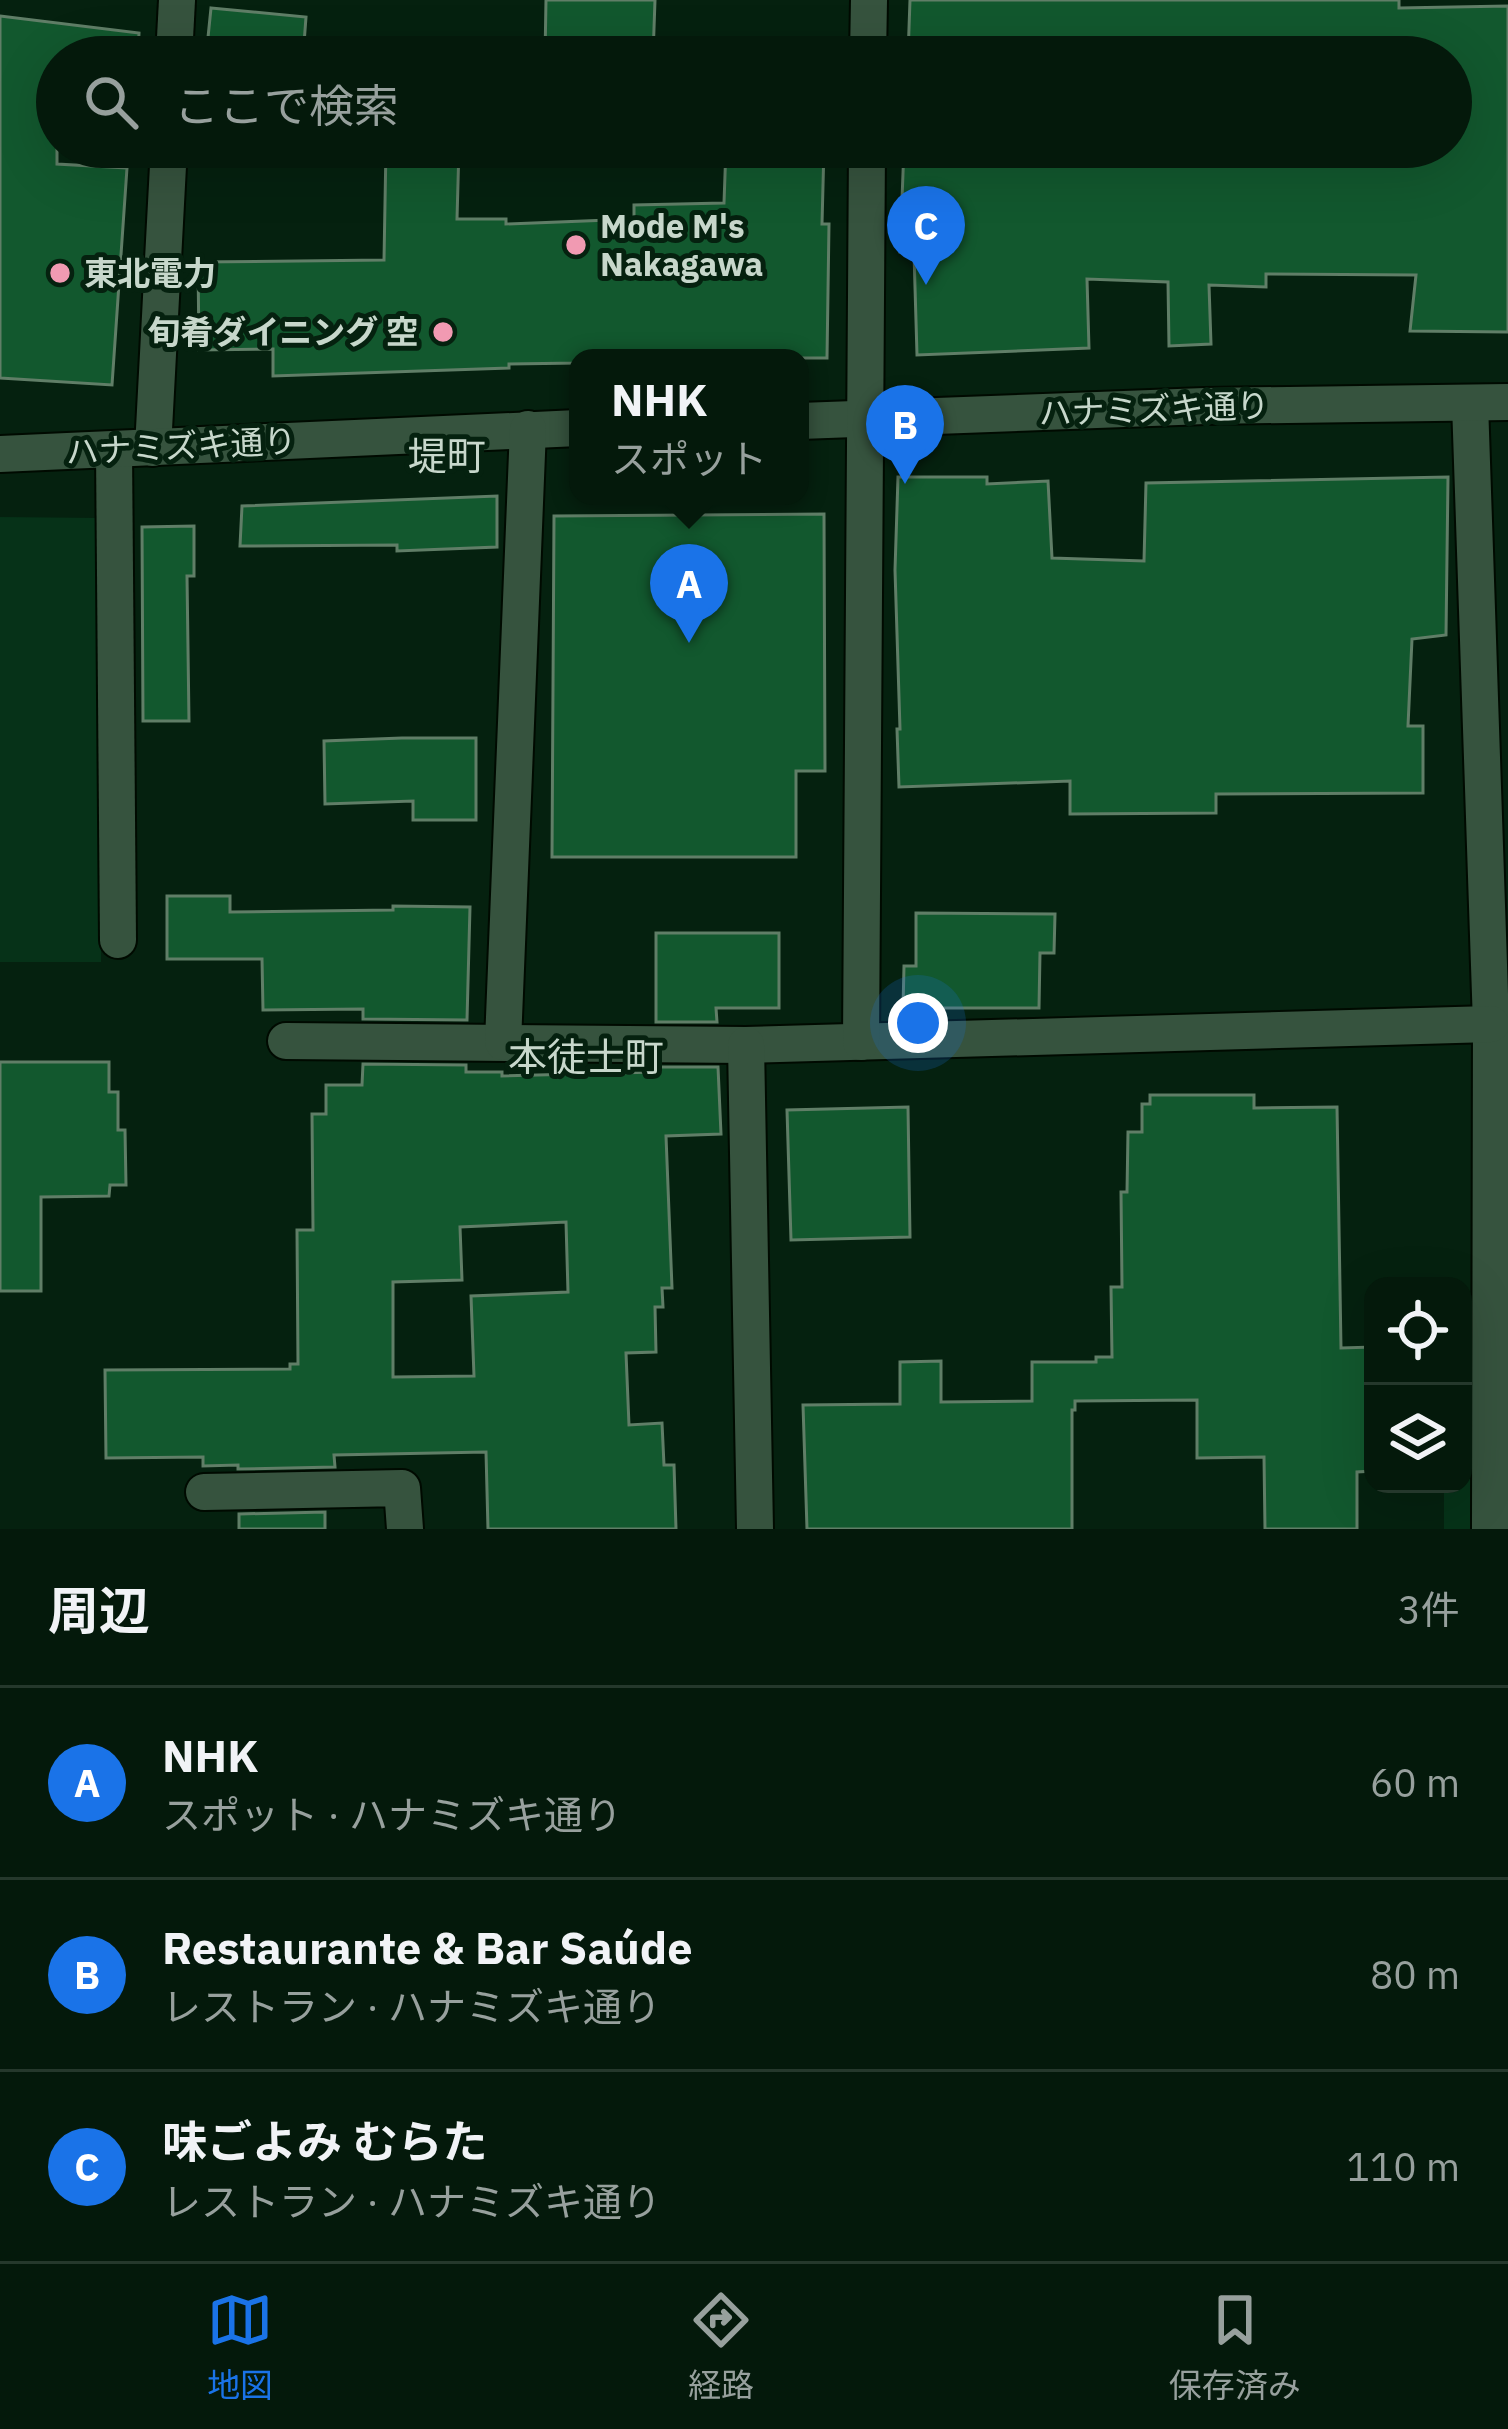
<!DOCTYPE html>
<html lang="ja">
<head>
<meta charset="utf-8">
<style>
  body { margin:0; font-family:"IBM Plex Sans","Noto Sans JP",sans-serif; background:#0d2214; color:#f1f3f6 }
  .controls { position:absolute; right:36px; bottom:36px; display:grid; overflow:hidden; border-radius:24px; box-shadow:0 12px 48px #0002 }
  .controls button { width:108px; height:108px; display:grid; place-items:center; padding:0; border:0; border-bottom:3px solid #25382c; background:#04190b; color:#f1f3f6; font:60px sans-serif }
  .you { position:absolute; left:918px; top:1023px; width:42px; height:42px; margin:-30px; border:9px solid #fff; border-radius:50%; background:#1a73e8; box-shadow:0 0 0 18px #1a73e833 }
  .badge { display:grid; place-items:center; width:78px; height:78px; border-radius:50%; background:#1a73e8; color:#fff; font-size:39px; font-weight:700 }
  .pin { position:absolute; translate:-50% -99px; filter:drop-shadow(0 3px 6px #0008) }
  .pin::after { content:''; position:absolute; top:63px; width:42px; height:36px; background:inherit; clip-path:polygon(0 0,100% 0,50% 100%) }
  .popup { position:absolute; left:569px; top:349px; width:240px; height:156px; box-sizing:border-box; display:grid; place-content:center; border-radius:24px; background:#04190b; filter:drop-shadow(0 3px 9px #0005); font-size:39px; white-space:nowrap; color:#97a09d }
  .popup b { font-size:45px; color:#f1f3f6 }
  .popup::after { content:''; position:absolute; left:50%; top:100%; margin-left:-24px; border:24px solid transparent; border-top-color:#04190b }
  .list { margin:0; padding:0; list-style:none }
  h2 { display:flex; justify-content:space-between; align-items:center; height:156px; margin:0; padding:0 48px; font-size:51px }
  h2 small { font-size:39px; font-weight:400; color:#97a09d }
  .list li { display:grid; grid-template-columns:78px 1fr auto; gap:36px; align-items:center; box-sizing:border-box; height:192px; padding:0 48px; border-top:3px solid #25382c }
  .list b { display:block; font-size:45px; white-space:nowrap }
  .list p { margin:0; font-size:39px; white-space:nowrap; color:#97a09d }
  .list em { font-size:39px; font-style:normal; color:#97a09d }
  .icon { flex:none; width:66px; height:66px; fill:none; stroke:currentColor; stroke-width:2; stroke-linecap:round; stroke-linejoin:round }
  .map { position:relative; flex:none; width:1508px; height:1529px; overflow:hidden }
  .search { position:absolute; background:#04190b; box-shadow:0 12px 48px #0002; left:36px; right:36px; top:36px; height:132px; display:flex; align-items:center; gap:30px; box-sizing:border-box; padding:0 42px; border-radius:66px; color:#97a09d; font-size:45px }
  .sheet { height:732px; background:#04190b }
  nav { display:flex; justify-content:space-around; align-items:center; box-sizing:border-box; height:168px; border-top:3px solid #25382c; background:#04190b; font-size:33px; color:#97a09d }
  nav a { display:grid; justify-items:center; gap:6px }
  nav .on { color:#1a73e8 }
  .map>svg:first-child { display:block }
  .green { fill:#063218 }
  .building { fill:#12582e; stroke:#607e67; stroke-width:3; fill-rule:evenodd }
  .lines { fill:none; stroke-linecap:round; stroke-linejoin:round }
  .minor-casing { stroke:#000a00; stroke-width:40 }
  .minor { stroke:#36533e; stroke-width:36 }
  .poi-dot { fill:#f19ab2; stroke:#05210f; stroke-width:4.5 }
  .labels { text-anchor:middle; stroke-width:10; stroke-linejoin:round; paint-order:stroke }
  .poi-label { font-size:33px; font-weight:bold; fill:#c7d7cb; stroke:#05210f; text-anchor:start }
  .street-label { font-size:33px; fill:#c7d7cb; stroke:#05210f }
  .quarter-label { font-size:39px; fill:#c7d7cb; stroke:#05210f }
</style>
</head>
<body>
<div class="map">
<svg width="1508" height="1529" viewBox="0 0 1508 1529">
  <rect width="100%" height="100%" fill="#05210f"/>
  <!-- green -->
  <g class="green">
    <path d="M 0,517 L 101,518 L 101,962 L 0,962 Z"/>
    <path d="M 1477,1464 L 1479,1529 L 1444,1529 L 1444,1484 L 1463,1484 L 1463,1465 Z"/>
  </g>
  <!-- building -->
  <g class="building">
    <path d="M 546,0 L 655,0 L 653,57 L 545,57 Z"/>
    <path d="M 910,0 L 1399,0 L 1399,8 L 1508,6 L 1508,332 L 1410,331 L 1416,275 L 1266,274 L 1266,287 L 1209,285 L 1211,344 L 1169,346 L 1168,282 L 1087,279 L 1089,348 L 917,355 L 914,253 L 900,252 L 904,147 L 1451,147 L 1451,57 L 908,57 Z"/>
    <path d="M 211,8 L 306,17 L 303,57 L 206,57 Z"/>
    <path d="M 0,16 L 139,33 L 138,57 L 57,57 L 57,164 L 127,168 L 112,385 L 0,378 Z"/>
    <path d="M 386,147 L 459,147 L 457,219 L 506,219 L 506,224 L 634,219 L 634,205 L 724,203 L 726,147 L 824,147 L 822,224 L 829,224 L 827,358 L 578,358 L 578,363 L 509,364 L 509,368 L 273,376 L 273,349 L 199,350 L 198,262 L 384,260 Z"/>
    <path d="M 898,477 L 987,477 L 987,484 L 1048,481 L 1052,558 L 1144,561 L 1146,483 L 1448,477 L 1446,635 L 1412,639 L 1408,726 L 1423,726 L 1423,793 L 1216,794 L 1216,813 L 1070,814 L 1070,781 L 899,787 L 897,729 L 900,729 L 895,570 Z"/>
    <path d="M 497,496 L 497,547 L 397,551 L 397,545 L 240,546 L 242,506 Z"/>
    <path d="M 824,514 L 825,771 L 796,771 L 796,857 L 552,857 L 554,516 Z"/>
    <path d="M 194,526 L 194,576 L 187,576 L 189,721 L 143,721 L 142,527 Z"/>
    <path d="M 402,738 L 476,738 L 476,820 L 413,820 L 413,801 L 325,804 L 324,741 Z"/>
    <path d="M 167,896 L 230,896 L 230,912 L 393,910 L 393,906 L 470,907 L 467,1020 L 363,1019 L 363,1009 L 263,1010 L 262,959 L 167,959 Z"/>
    <path d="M 916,913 L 1055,914 L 1054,953 L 1040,953 L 1039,1008 L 903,1008 L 904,966 L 916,966 Z"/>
    <path d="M 656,933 L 779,933 L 779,1008 L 716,1008 L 717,1022 L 656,1022 Z"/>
    <path d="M 0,1062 L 109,1062 L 109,1092 L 118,1092 L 118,1130 L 125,1130 L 126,1185 L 110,1185 L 109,1196 L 41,1197 L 41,1291 L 0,1291 Z"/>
    <path d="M 363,1064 L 466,1065 L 466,1072 L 502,1072 L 502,1076 L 655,1072 L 655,1067 L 718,1067 L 721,1134 L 666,1136 L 672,1288 L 662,1288 L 663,1307 L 655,1307 L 656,1352 L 626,1353 L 629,1425 L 662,1423 L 664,1465 L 674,1465 L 676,1529 L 488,1529 L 486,1452 L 334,1455 L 335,1467 L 238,1469 L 238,1465 L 203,1466 L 203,1457 L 106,1458 L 105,1370 L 290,1369 L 290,1364 L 298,1364 L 297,1230 L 313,1230 L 312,1114 L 326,1114 L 326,1085 L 362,1085 ZM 566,1222 L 568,1292 L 471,1296 L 474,1376 L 393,1377 L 393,1282 L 462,1280 L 460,1227 Z"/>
    <path d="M 1150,1095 L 1254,1095 L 1254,1108 L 1337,1107 L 1341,1348 L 1373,1347 L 1373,1471 L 1357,1472 L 1357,1529 L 1265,1529 L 1264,1457 L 1197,1458 L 1197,1400 L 1075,1401 L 1075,1410 L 1072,1410 L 1072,1529 L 807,1529 L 803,1405 L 900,1404 L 900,1362 L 941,1361 L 941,1402 L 1032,1401 L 1032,1362 L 1096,1362 L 1096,1357 L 1112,1357 L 1111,1287 L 1122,1287 L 1121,1192 L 1127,1192 L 1128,1132 L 1142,1132 L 1142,1104 L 1150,1104 Z"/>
    <path d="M 908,1107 L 910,1237 L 791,1240 L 787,1110 Z"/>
    <path d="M 325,1512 L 325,1529 L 239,1529 L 239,1514 Z"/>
  </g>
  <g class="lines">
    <defs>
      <g id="minor">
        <path d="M 174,57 L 177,0"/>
        <path d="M 868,57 L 869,0"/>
        <path d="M 1470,403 L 1491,1024 L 1490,1529"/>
        <path d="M 800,421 L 1205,406 L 1508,402"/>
        <path d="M 153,448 L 169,147"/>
        <path d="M 114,450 L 118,940"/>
        <path d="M 0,454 L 578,428"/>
        <path d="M 286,1041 L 746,1045 L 1491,1024"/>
        <path d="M 503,1042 L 528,429"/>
        <path d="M 861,1042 L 867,147"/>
        <path d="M 746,1045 L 755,1529"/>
        <path d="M 204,1492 L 402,1488 L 405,1529"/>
      </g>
    </defs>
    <!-- minor casing -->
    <use href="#minor" class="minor-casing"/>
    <!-- minor -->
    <use href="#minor" class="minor"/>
  </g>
  <!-- markers -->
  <g class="poi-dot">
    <circle cx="576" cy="245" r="12"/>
    <circle cx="60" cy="273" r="12"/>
    <circle cx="443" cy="332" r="12"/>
  </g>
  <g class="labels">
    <!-- poi labels -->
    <g class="poi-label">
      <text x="600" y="238">Mode M's<tspan x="600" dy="38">Nakagawa</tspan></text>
      <text x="84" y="285">東北電力</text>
      <text x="419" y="344" text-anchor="end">旬肴ダイニング 空</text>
    </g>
    <!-- street labels -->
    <g class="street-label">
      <text transform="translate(1154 409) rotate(-2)" y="12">ハナミズキ通り</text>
      <text transform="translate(181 446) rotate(-3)" y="12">ハナミズキ通り</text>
    </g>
    <!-- quarter labels -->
    <g class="quarter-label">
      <text x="447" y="470">堤町</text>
      <text x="586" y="1071">本徒士町</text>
    </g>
  </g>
</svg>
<div class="controls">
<button><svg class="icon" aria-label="locate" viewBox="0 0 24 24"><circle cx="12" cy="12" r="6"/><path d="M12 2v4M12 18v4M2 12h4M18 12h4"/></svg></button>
<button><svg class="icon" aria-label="layers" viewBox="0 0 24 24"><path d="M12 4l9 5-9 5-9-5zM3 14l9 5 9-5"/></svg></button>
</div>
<div class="you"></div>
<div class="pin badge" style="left:689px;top:643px">A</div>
<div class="popup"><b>NHK</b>スポット</div>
<div class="pin badge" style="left:905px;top:484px">B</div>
<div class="pin badge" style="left:926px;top:285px">C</div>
<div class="search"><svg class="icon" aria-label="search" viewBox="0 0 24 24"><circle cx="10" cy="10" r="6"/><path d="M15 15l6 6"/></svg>ここで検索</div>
</div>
<section class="sheet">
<h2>周辺<small>3件</small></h2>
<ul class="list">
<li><span class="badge">A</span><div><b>NHK</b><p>スポット · ハナミズキ通り</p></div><em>60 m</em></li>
<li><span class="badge">B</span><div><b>Restaurante &amp; Bar Saúde</b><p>レストラン · ハナミズキ通り</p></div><em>80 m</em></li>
<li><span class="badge">C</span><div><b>味ごよみ むらた</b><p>レストラン · ハナミズキ通り</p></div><em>110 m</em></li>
</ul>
</section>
<nav>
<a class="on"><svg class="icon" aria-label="map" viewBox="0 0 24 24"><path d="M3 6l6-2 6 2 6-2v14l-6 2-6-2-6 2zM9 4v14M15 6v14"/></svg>地図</a>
<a><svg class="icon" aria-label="directions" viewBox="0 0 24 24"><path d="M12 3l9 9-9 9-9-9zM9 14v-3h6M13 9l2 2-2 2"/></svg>経路</a>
<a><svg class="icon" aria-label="saved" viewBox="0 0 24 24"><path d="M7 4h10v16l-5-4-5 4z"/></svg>保存済み</a>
</nav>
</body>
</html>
